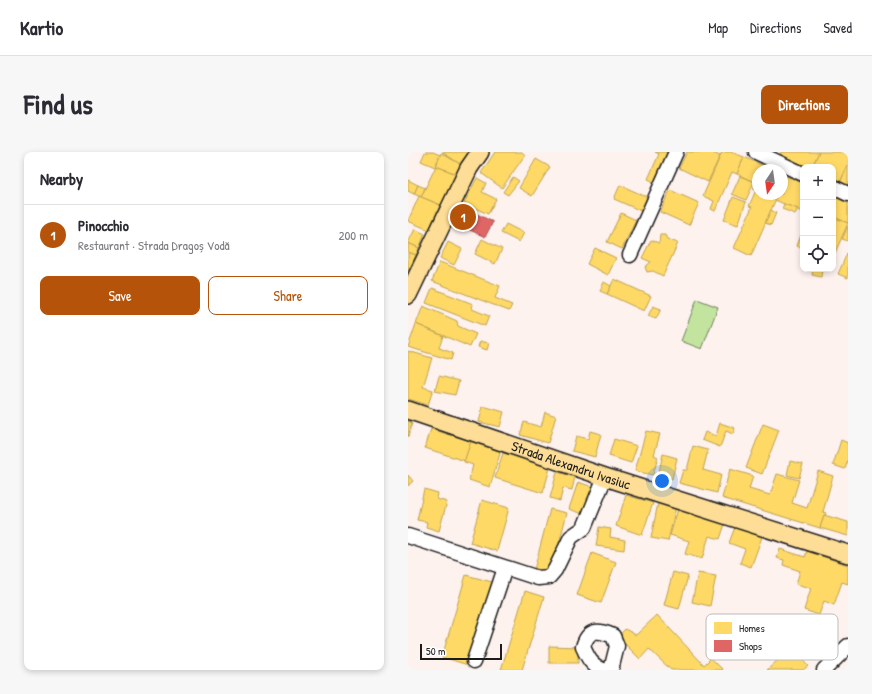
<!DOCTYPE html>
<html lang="en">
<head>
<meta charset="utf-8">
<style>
  body { margin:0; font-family:"Patrick Hand",sans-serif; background:#f7f7f7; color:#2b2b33 }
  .controls { position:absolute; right:12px; top:12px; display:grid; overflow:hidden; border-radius:8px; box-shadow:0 2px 6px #0003 }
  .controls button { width:36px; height:36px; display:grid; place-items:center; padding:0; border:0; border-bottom:1px solid #e1e1e2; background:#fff; color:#2b2b33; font:20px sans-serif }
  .compass { position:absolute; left:344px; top:12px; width:36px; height:36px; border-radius:50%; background:#fff; box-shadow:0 2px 6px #0003; rotate:193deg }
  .scale { position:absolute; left:12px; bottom:10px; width:82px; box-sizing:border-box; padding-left:4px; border:2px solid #1c1c1c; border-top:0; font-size:11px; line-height:14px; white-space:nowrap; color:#1c1c1c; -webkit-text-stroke:3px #fff; paint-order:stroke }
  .you { position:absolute; left:254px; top:329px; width:14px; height:14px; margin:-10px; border:3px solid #fff; border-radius:50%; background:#1a73e8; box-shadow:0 0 0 6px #1a73e833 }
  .badge { display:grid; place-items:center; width:26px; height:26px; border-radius:50%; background:#b45309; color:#fff; font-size:13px; font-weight:700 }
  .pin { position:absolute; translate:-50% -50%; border:2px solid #fff; box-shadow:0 1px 4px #0006 }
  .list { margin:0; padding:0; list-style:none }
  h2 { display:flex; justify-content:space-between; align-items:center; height:52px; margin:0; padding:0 16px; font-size:17px }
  h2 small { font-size:13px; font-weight:400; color:#7c7c81 }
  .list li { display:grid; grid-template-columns:26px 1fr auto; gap:12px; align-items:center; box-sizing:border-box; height:60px; padding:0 16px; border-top:1px solid #e1e1e2 }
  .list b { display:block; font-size:15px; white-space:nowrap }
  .list p { margin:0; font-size:13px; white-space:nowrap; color:#7c7c81 }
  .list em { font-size:13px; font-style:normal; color:#7c7c81 }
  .actions { display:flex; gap:8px; padding:12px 16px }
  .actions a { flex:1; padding:9px 0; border:1px solid #b45309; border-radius:8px; text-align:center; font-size:14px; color:#b45309 }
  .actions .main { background:#b45309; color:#fff }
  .icon { flex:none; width:22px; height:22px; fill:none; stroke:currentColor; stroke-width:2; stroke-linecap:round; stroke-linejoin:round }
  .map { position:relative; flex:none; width:440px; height:518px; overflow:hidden; border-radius:8px }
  header { display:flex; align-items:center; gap:24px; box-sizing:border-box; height:56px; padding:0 20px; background:#fff; border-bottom:1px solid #e1e1e2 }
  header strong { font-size:19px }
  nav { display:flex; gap:22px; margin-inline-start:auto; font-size:14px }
  .intro { display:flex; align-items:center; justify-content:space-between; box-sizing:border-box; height:96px; padding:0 24px }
  h1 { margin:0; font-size:28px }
  .button { padding:10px 18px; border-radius:8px; background:#b45309; color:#fff; font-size:14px; font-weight:700 }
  main { display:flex; gap:24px; padding:0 24px }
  aside { flex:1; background:#fff; border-radius:8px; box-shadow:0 2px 6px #0003 }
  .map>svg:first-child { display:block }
  .green { fill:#c2e49e; stroke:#6f805d }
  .homes { fill:#ffd966; stroke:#bba050 }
  .shops { fill:#e06666; stroke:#a55050 }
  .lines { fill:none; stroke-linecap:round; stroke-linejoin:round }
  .minor-casing { stroke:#1c1c1c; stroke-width:17 }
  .major-casing { stroke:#1c1c1c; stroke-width:20 }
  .minor { stroke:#fff; stroke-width:14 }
  .major { stroke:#fedd96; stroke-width:17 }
  .labels { text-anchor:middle; stroke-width:4; stroke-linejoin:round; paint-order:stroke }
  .street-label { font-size:14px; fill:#1c1c1c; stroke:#fff }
  .key { fill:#fff; stroke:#bbb; stroke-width:1 }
  .key-label { font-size:11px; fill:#1c1c1c }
</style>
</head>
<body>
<header>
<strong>Kartio</strong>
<nav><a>Map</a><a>Directions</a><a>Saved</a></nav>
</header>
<div class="intro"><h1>Find us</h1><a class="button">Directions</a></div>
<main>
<aside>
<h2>Nearby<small></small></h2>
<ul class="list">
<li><span class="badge">1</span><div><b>Pinocchio</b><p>Restaurant · Strada Dragoș Vodă</p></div><em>200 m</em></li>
</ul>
<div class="actions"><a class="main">Save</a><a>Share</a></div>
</aside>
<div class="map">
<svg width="440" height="518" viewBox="0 0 440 518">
  <rect width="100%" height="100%" fill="#fef2ef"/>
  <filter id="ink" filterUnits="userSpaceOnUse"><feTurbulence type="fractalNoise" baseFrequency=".025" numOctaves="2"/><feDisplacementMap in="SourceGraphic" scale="8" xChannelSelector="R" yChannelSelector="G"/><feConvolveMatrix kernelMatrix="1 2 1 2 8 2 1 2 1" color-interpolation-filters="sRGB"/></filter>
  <g filter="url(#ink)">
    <!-- green -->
    <path class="green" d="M 289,147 L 310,155 L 294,197 L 273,189 Z"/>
    <!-- homes -->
    <g class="homes">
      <path d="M 17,0 L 25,0 L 32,3 L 27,15 L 13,9 Z"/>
      <path d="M 34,0 L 61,0 L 52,12 Z"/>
      <path d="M 87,0 L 114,0 L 117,3 L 94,36 L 73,21 Z"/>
      <path d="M 247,0 L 262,0 L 248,31 L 240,27 L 251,2 Z"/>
      <path d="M 279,0 L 303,0 L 312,4 L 300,30 L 271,16 Z"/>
      <path d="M 314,0 L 323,0 L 336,5 L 329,22 L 324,20 L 307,59 L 303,57 L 306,49 L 295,44 Z"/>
      <path d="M 373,0 L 411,0 L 404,15 L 395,15 L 371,6 Z"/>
      <path d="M 411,0 L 440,0 L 440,13 L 431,33 L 425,31 L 425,15 L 404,15 Z"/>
      <path d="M 33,1 L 52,12 L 48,22 L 28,14 Z"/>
      <path d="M 336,5 L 365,18 L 350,18 L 350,42 L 370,42 L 343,104 L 326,96 L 344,55 L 341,54 L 348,38 L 345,37 L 348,31 L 329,22 Z"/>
      <path d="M 128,7 L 142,15 L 124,44 L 111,36 Z"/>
      <path d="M 440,13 L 440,37 L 431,33 Z"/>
      <path d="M 28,14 L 48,22 L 33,53 L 13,45 Z"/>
      <path d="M 332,24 L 346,30 L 338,48 L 324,42 Z"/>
      <path d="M 378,24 L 395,31 L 395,60 L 367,48 L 370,42 L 374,42 L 374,33 Z"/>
      <path d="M 105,25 L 111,29 L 100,43 L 95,40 Z"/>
      <path d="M 69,26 L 78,31 L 74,40 L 88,47 L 80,62 L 56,51 Z"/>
      <path d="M 0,28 L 10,33 L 6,42 L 0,39 Z"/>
      <path d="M 10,33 L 17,36 L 13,45 L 6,42 Z"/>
      <path d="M 212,33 L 239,45 L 233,59 L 206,47 Z"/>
      <path d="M 262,38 L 291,51 L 281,73 L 252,60 Z"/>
      <path d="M 11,44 L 32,53 L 21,78 L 0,69 Z"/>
      <path d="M 425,44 L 440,51 L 440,71 L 425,65 Z"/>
      <path d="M 325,45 L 338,50 L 330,73 L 316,68 Z"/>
      <path d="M 376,52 L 390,57 L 387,62 L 374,57 Z"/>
      <path d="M 363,58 L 368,61 L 363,73 L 357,71 Z"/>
      <path d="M 213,61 L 228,68 L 214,97 L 199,90 Z"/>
      <path d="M 425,65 L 440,71 L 427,101 L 425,100 Z"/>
      <path d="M 98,72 L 116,81 L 111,90 L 93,81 Z"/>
      <path d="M 440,74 L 440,89 L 434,87 Z"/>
      <path d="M 7,77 L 17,82 L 11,96 L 0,91 Z"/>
      <path d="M 252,83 L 257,83 L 259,87 L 270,91 L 255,124 L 245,119 L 239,120 L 237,115 L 243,110 L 234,106 L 243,88 L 251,91 Z"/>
      <path d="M 393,83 L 395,84 L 395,97 L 389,94 Z"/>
      <path d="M 74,87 L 94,97 L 87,112 L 67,102 Z"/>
      <path d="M 40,90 L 54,97 L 46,113 L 32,106 Z"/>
      <path d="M 0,91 L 11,96 L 8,103 L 0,100 Z"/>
      <path d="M 187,96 L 208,106 L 200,123 L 179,112 Z"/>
      <path d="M 440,99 L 440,126 L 430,122 Z"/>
      <path d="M 0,100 L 8,103 L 0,120 Z"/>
      <path d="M 32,110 L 92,134 L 87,146 L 104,153 L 101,159 L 24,129 Z"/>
      <path d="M 405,117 L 414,117 L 413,125 L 404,123 Z"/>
      <path d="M 206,127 L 243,144 L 236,159 L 199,142 Z"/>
      <path d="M 196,130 L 203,134 L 199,142 L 192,139 Z"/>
      <path d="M 24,136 L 65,152 L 64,157 L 81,164 L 77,174 L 18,151 Z"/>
      <path d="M 15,154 L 49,169 L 50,174 L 68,182 L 62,195 L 8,172 Z"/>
      <path d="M 245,154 L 253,157 L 248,167 L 240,164 Z"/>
      <path d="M 8,172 L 35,184 L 31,196 L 45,201 L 43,208 L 0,195 Z"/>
      <path d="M 72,189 L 81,191 L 79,198 L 70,195 Z"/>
      <path d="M 0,199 L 24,206 L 15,235 L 25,238 L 20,253 L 0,247 Z"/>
      <path d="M 31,224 L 51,229 L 47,243 L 27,239 Z"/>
      <path d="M 75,254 L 96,260 L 92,275 L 71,270 Z"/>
      <path d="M 137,260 L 148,264 L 140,291 L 112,283 L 116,270 L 133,275 Z"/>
      <path d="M 0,269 L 4,271 L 0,285 Z"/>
      <path d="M 312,271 L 327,276 L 325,282 L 318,279 L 312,295 L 294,288 L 297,280 L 308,284 Z"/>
      <path d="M 355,272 L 371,278 L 354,322 L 338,316 Z"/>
      <path d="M 23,277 L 63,289 L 57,309 L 17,296 Z"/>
      <path d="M 182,279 L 193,282 L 187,305 L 164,299 L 168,284 L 180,287 Z"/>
      <path d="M 238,279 L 252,282 L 246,303 L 250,305 L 245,323 L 227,319 Z"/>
      <path d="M 206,287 L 229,294 L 223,311 L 201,304 Z"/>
      <path d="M 433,288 L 440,291 L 440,308 L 437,317 L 425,313 Z"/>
      <path d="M 63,289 L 93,298 L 82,335 L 61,328 L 65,313 L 56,310 Z"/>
      <path d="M 285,294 L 300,298 L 295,318 L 313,323 L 309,341 L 271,331 L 275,318 L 279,318 Z"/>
      <path d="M 95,301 L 142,316 L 135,341 L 87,326 Z"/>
      <path d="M 255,302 L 269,306 L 264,327 L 250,324 Z"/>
      <path d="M 382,309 L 395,312 L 391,326 L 379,323 Z"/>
      <path d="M 322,317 L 345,324 L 341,337 L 362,343 L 369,322 L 391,328 L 384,351 L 399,356 L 410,319 L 425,324 L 415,360 L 418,361 L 412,376 L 314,346 Z"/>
      <path d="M 149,320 L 167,325 L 164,338 L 155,336 L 152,349 L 142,346 Z"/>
      <path d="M 0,323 L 5,329 L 0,334 Z"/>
      <path d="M 170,330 L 188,336 L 178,363 L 161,357 Z"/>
      <path d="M 16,337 L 30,341 L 29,347 L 39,350 L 31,379 L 18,375 L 19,370 L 9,368 Z"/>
      <path d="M 218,343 L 245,351 L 234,383 L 208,374 Z"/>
      <path d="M 74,348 L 101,356 L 89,399 L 62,391 Z"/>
      <path d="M 250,351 L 268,355 L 260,389 L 243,386 Z"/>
      <path d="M 142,357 L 159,361 L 143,422 L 126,418 Z"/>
      <path d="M 270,357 L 317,372 L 312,387 L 301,384 L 294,407 L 277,402 L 281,389 L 262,383 Z"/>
      <path d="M 416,363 L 440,370 L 440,384 L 412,376 Z"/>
      <path d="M 191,375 L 203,377 L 202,385 L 217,388 L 216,398 L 188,394 Z"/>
      <path d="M 327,375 L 354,385 L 343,415 L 332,411 L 337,397 L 321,391 Z"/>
      <path d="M 372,397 L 397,405 L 399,399 L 440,413 L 440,432 L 434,430 L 426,453 L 416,449 L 411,463 L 396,458 L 403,436 L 388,432 L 392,419 L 375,413 L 376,408 L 369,406 Z"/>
      <path d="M 184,401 L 208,410 L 193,451 L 169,443 Z"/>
      <path d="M 265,420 L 280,424 L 271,457 L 256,453 Z"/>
      <path d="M 290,421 L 308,424 L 302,454 L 284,450 Z"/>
      <path d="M 58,423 L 84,430 L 60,513 L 34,505 Z"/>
      <path d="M 117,439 L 136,445 L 114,518 L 93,518 Z"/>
      <path d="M 249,463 L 296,513 L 303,506 L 315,518 L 263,518 L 241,497 L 232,507 L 210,485 L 217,477 L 228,483 Z"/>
      <path d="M 141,494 L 170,495 L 170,511 L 141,511 Z"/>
      <path d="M 383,496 L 400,514 L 395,518 L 359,518 Z"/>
    </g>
    <!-- shops -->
    <path class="shops" d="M 55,55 L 85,70 L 77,85 L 47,71 Z"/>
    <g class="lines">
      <defs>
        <g id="minor">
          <path d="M 348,0 L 395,22"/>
          <path d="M 425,35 L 440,42"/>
          <path d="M 222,103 L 268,0"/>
          <path d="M 0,384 L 130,426 L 141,425 L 147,418 L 163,385 L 176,376 L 197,325"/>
          <path d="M 66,509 L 97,416"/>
          <path d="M 195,518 C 183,513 180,506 175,495 C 180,477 190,477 205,484 L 209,494 L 203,518"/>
          <path d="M 416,518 L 440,494"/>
        </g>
        <g id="major">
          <path d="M 0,143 L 61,16 L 72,0"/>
          <path id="s1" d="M 0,258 L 197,325 L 440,402"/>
        </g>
      </defs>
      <!-- minor casing -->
      <use href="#minor" class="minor-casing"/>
      <!-- major casing -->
      <use href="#major" class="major-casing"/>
      <!-- minor -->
      <use href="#minor" class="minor"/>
      <!-- major -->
      <use href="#major" class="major"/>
    </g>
  </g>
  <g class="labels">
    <!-- street labels -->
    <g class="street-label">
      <text dy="5" stroke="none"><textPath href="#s1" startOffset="172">Strada Alexandru Ivasiuc</textPath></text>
    </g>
  </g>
  <!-- legend -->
  <rect x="298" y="462" width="132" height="46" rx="6" class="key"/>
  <rect x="306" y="470" width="18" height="12" fill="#ffd966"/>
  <rect x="306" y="488" width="18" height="12" fill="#e06666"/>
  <g class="key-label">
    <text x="331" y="480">Homes</text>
    <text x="331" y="498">Shops</text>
  </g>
</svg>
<div class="controls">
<button>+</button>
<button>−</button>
<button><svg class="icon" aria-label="locate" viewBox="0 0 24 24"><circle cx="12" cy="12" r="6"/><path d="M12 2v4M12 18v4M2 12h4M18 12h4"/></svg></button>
</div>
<svg class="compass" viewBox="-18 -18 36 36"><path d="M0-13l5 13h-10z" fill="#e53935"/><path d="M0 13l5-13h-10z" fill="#7c7c81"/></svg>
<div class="scale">50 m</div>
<div class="you"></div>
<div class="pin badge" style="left:55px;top:65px">1</div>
</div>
</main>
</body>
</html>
